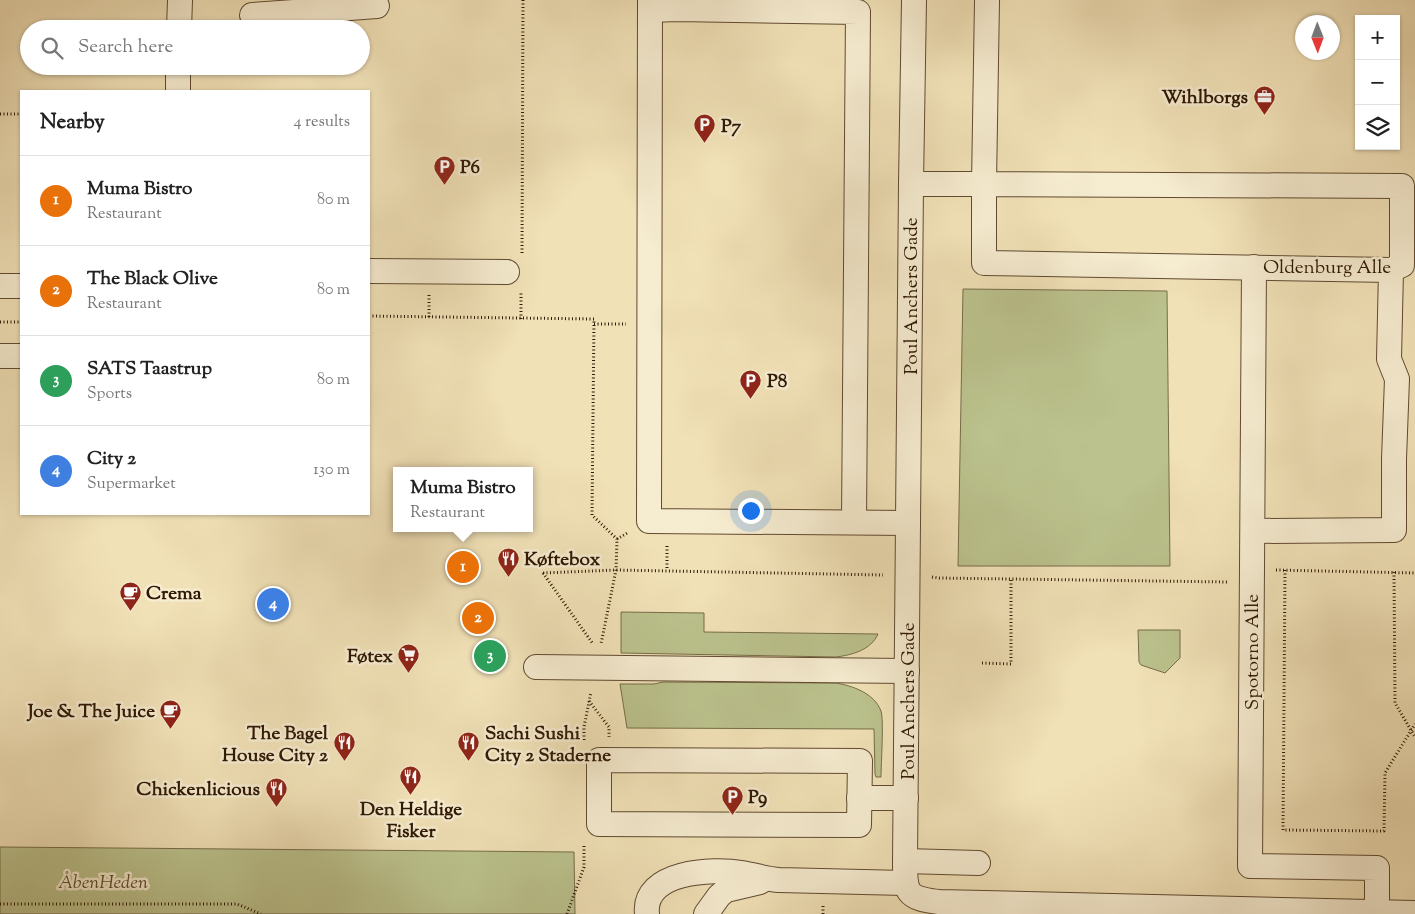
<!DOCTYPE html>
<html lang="en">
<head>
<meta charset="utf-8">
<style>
  body { margin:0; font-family:"Sorts Mill Goudy",serif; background:#f2f2f2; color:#222 }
  .controls { position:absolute; right:15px; top:15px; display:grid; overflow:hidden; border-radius:0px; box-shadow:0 1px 4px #0004 }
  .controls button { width:45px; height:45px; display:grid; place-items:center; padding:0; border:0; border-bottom:1px solid #e0e0e0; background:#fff; color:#222; font:25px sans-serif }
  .compass { position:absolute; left:1295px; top:15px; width:45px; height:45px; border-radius:50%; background:#fff; box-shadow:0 1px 4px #0004; rotate:179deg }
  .you { position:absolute; left:750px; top:510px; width:18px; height:18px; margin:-12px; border:4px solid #fff; border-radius:50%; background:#1a73e8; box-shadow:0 0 0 8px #1a73e833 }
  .badge { display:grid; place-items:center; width:32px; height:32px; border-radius:50%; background:#db2777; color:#fff; font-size:16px; font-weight:700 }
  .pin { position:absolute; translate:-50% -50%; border:2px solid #fff; box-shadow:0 1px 5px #0006 }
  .popup { position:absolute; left:393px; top:467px; width:140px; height:65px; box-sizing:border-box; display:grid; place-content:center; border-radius:0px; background:#fff; filter:drop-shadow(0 1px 4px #0005); font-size:16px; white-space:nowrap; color:#767676 }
  .popup b { font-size:19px; color:#222 }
  .popup::after { content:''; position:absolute; left:50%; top:100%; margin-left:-10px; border:10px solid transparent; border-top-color:#fff }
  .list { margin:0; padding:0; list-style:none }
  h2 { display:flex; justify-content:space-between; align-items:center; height:65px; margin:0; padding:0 20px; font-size:21px }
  h2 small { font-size:16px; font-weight:400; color:#767676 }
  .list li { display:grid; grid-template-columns:32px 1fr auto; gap:15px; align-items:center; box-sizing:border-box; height:90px; padding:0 20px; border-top:1px solid #e0e0e0 }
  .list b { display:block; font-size:19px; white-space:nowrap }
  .list p { margin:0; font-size:16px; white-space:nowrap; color:#767676 }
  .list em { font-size:16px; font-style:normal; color:#767676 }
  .icon { flex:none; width:28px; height:28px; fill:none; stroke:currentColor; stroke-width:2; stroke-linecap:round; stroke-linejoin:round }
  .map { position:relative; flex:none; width:1415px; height:914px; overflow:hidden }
  .search { position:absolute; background:#fff; box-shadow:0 1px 4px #0004; left:20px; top:20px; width:350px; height:55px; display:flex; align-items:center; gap:12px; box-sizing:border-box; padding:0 18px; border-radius:28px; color:#767676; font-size:19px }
  .panel { position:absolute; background:#fff; box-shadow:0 1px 4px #0004; left:20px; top:90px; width:350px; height:425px; border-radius:0px }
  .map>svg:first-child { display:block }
  .green { fill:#bbc28d; stroke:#756d48 }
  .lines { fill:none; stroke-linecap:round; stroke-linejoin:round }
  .minor-casing { stroke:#604a30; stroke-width:26 }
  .path { stroke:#2f1803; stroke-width:3; stroke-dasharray:1 2.5; stroke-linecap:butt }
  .minor { stroke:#f6ecd0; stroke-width:24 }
  .labels { text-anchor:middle; stroke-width:5; stroke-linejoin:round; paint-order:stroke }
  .poi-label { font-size:19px; font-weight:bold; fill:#2f1803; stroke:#f6ecd0; text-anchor:start }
  .street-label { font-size:19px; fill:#2f1803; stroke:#f6ecd0 }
  .park-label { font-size:19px; font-style:italic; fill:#594b2c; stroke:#f6ecd0 }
</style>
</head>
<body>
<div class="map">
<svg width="1415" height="914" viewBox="0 0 1415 914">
  <rect width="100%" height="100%" fill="#f1e1b7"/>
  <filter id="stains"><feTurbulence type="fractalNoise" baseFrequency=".004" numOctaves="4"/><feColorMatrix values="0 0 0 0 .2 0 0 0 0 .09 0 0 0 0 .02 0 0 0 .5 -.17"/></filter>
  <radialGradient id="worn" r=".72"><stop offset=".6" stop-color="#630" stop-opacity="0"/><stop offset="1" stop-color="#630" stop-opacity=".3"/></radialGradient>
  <!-- green -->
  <g class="green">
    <path d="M 963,289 L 1167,291 L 1170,566 L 958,566 Z"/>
    <path d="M 621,612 L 704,613 L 704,632 L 878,634 C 871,650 852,655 836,657 L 621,653 Z"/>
    <path d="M 1138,630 L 1180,630 L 1180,658 L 1165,673 L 1141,665 L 1139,662 Z"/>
    <path d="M 663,682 L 836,683 C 853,686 874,693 881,711 C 884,720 881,764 881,777 L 876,777 L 875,774 L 874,729 L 627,728 L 620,684 L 654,684 Z"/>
    <path d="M 0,847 L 574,852 L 575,914 L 0,914 Z"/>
  </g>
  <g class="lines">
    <defs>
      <g id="minor">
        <path d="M 650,0 L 649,521 L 908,523"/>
        <path d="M 914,0 L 911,184 L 905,861 C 905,893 906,898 939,902 L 1415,913"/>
        <path d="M 651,10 L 677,9 L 858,12 L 854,522"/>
        <path d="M 252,15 L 377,6"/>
        <path d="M 179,29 L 180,0"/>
        <path d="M 178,91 L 178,66"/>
        <path d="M 911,184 L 984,184 L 984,263 L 1391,270 L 1402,265 L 1402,186 L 984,184 L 987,0"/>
        <path d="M 1254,267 L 1250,866 L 1377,868 L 1377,913"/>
        <path d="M 369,271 L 507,272"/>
        <path d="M 0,286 L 21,286"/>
        <path d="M 0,356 L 21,356"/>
        <path d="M 1253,531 L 1394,530 L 1394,459 L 1397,379 L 1389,359 L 1391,270"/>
        <path d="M 536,667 L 907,671"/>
        <path d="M 599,760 L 860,761 L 859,825 L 599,824 Z"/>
        <path d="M 859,798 L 906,798"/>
        <path d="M 905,861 L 978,863"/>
        <path d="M 647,914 C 642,871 713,868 742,873 C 754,875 767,879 779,880 C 821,881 863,882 905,883"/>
        <path d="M 706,914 L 719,896 L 726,890 L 760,882"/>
      </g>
    </defs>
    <!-- minor casing -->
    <use href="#minor" class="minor-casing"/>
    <!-- path -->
    <g class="path">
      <path d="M 0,114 L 21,114"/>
      <path d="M 522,253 L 523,0"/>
      <path d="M 369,316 L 594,319 L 592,515 L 617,539 L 616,570 L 601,644"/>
      <path d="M 429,317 L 429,295"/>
      <path d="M 521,319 L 521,292"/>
      <path d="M 0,322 L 21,322"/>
      <path d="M 594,324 L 626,324"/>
      <path d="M 617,539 L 629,532"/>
      <path d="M 667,546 L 667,570"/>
      <path d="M 1276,570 L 1415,573"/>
      <path d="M 1285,570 L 1283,830 L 1384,831 L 1385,773 L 1415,724"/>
      <path d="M 1394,572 L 1395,703 L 1415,737"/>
      <path d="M 543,573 L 616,570 L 883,575"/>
      <path d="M 543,573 L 593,644"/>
      <path d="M 932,577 L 939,578 L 1228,582"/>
      <path d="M 982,663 L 1011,664 L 1011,578"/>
      <path d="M 589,701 L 609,727 L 609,737"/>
      <path d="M 584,740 L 584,727 L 591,692"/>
      <path d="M 0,904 L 237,904 L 261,914"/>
      <path d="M 567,914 L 584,867 L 584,844"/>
      <path d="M 823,914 L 823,905"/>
    </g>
    <!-- minor -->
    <use href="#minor" class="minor"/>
  </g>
  <!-- icons -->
  <defs>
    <symbol id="office-pin" viewBox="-11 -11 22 30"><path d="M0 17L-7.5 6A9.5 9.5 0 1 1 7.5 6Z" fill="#8f2418" stroke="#f6ecd0"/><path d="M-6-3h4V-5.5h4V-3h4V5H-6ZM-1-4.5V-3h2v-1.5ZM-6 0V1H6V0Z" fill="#fff"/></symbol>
    <symbol id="parking-pin" viewBox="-11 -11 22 30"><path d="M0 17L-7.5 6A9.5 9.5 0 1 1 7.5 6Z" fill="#8f2418" stroke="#f6ecd0"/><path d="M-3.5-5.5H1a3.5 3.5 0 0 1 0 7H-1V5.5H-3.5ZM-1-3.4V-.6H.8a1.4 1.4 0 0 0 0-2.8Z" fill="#fff"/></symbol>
    <symbol id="restaurant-pin" viewBox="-11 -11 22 30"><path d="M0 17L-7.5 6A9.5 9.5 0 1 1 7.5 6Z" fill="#8f2418" stroke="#f6ecd0"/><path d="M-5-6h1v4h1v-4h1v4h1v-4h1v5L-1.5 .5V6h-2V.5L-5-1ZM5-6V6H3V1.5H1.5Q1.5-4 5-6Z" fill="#fff"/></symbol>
    <symbol id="cafe-pin" viewBox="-11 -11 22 30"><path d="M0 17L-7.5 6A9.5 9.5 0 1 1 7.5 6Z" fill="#8f2418" stroke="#f6ecd0"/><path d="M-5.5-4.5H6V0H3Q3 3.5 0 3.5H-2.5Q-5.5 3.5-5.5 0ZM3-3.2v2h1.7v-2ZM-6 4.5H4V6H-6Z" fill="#fff"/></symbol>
    <symbol id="supermarket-pin" viewBox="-11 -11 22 30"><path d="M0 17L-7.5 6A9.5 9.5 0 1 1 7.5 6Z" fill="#8f2418" stroke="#f6ecd0"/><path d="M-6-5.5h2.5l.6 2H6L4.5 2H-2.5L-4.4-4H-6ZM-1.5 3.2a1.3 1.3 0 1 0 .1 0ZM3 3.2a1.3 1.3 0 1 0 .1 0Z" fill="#fff"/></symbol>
  </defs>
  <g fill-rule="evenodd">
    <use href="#office-pin" x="1252" y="84" width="25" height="34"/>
    <use href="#parking-pin" x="692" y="112" width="25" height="34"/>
    <use href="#parking-pin" x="432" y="154" width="25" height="34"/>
    <use href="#parking-pin" x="738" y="368" width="25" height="34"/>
    <use href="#restaurant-pin" x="496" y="546" width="25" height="34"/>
    <use href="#cafe-pin" x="118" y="580" width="25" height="34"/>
    <use href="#supermarket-pin" x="396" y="642" width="25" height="34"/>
    <use href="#cafe-pin" x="158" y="698" width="25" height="34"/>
    <use href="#restaurant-pin" x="332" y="730" width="25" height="34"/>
    <use href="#restaurant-pin" x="456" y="730" width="25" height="34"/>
    <use href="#restaurant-pin" x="398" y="764" width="25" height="34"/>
    <use href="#restaurant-pin" x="264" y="776" width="25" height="34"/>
    <use href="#parking-pin" x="720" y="784" width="25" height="34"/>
  </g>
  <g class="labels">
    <!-- poi labels -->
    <g class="poi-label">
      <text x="1248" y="103" text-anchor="end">Wihlborgs</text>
      <text x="721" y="132">P7</text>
      <text x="460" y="173">P6</text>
      <text x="767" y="387">P8</text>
      <text x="524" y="565">Køftebox</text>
      <text x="146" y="599">Crema</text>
      <text x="393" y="662" text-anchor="end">Føtex</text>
      <text x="155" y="717" text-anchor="end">Joe &amp; The Juice</text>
      <text x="328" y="739" text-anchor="end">The Bagel<tspan x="328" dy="22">House City 2</tspan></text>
      <text x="485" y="739">Sachi Sushi<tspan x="485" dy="22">City 2 Staderne</tspan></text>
      <text x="260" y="795" text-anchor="end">Chickenlicious</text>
      <text x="748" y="803">P9</text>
      <text x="411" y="815" text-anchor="middle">Den Heldige<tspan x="411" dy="22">Fisker</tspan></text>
    </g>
    <!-- street labels -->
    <g class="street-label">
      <text x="1327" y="273">Oldenburg Alle</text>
      <text transform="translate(910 296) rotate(-90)" y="7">Poul Anchers Gade</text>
      <text transform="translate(1251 652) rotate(-90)" y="7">Spotorno Alle</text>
      <text transform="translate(907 701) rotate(-90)" y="7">Poul Anchers Gade</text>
    </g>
    <!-- park labels -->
    <g class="park-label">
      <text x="103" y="888">ÅbenHeden</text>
    </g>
  </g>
  <rect width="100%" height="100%" filter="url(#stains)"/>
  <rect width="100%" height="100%" fill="url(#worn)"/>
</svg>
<div class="controls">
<button>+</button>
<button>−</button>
<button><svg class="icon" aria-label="layers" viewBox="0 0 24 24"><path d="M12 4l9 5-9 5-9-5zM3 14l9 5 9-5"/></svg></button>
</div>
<svg class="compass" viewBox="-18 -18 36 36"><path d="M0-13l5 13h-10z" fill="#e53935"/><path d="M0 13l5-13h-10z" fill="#767676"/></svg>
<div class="you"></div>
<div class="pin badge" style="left:463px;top:567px;background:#e8710a">1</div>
<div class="popup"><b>Muma Bistro</b>Restaurant</div>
<div class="pin badge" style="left:478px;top:618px;background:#e8710a">2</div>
<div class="pin badge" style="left:490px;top:656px;background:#2e9e5b">3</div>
<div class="pin badge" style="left:273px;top:604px;background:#3f7fe0">4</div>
<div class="search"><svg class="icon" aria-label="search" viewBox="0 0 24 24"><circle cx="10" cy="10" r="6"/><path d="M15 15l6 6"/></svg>Search here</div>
<section class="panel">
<h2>Nearby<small>4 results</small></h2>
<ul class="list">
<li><span class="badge" style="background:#e8710a">1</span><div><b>Muma Bistro</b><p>Restaurant</p></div><em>80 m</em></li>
<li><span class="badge" style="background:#e8710a">2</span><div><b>The Black Olive</b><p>Restaurant</p></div><em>80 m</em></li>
<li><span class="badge" style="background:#2e9e5b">3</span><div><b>SATS Taastrup</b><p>Sports</p></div><em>80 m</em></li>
<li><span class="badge" style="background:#3f7fe0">4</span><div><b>City 2</b><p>Supermarket</p></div><em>130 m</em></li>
</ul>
</section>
</div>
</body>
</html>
